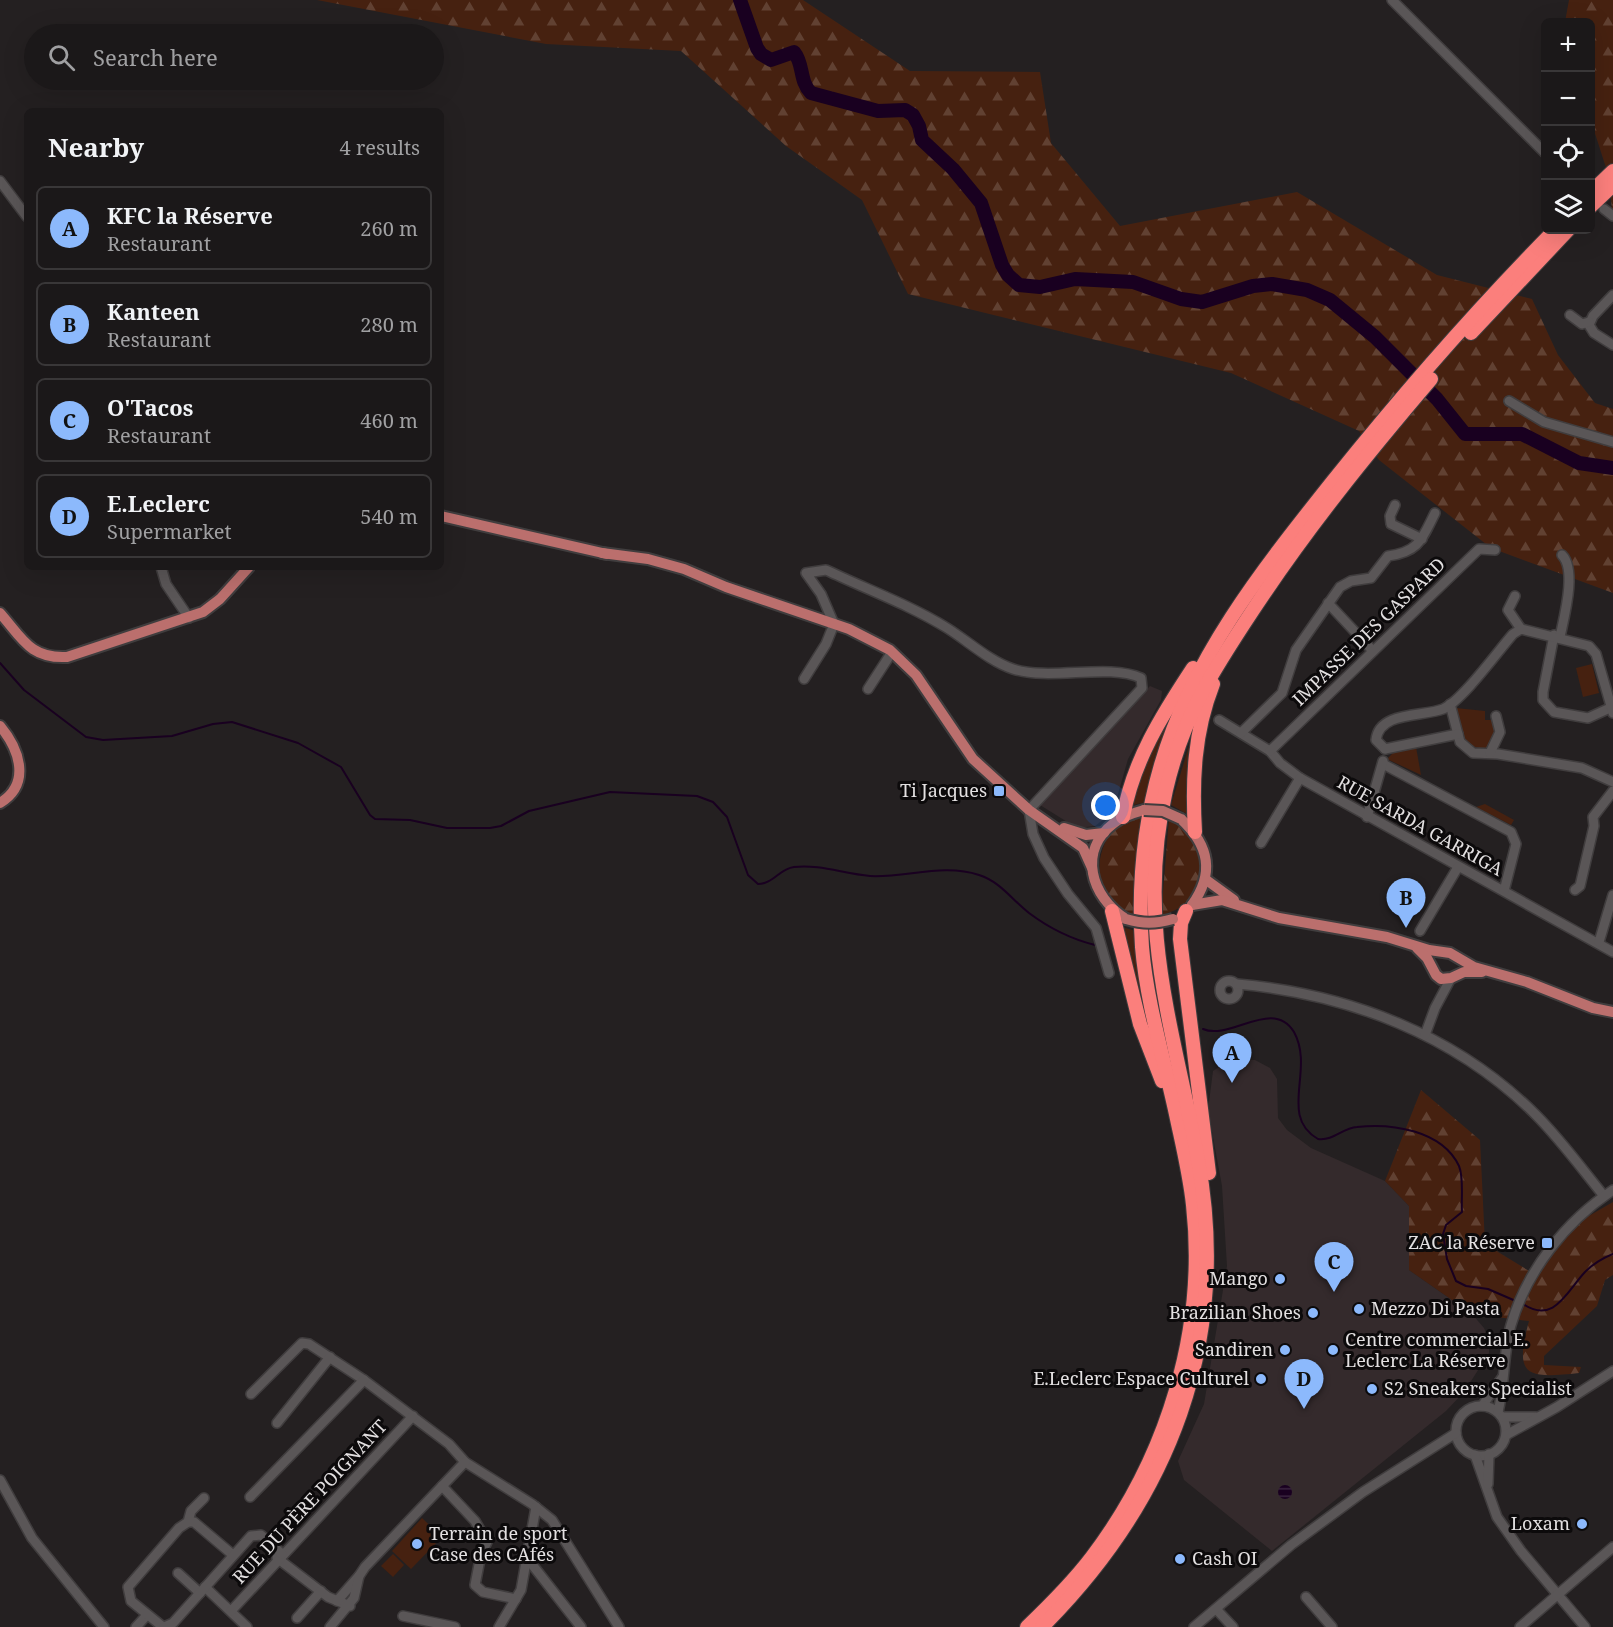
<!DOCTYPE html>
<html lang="en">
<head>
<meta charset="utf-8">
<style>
  body { margin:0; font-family:"Noto Serif",serif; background:#242122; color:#f1f3f6 }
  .controls { position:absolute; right:18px; top:18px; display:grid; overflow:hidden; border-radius:9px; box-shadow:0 6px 24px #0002 }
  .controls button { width:54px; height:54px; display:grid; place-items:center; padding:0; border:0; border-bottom:2px solid #393738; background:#1b1819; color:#f1f3f6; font:30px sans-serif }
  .you { position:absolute; left:1106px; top:806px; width:21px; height:21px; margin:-15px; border:4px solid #fff; border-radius:50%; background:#1a73e8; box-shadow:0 0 0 9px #1a73e833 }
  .badge { display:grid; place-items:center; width:39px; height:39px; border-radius:50%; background:#8cb9fc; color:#111; font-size:20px; font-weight:700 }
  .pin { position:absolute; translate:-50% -50px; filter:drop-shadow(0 2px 3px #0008) }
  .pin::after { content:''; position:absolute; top:32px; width:21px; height:18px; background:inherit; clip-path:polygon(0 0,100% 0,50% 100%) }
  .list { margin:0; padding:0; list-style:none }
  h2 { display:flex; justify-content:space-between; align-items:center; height:78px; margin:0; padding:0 24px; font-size:26px }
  h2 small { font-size:20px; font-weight:400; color:#a0a0a2 }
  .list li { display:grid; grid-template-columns:39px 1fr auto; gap:18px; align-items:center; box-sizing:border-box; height:84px; margin:0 12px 12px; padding:0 12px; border:2px solid #393738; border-radius:9px }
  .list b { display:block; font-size:22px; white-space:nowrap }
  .list p { margin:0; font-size:20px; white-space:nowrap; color:#a0a0a2 }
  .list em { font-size:20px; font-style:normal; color:#a0a0a2 }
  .icon { flex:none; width:33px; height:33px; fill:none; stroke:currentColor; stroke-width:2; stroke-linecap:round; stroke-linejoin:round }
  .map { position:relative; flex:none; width:1613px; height:1627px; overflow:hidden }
  .search { position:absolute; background:#1b1819; box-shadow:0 6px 24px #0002; left:24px; top:24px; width:420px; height:66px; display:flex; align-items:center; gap:15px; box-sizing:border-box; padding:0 21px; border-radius:33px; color:#a0a0a2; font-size:22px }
  .panel { position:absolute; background:#1b1819; box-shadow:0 6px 24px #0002; left:24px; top:108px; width:420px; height:462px; border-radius:9px }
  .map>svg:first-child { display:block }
  .built { fill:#342a2c }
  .green { fill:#462110 }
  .forest { fill:url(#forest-firs) }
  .water { fill:url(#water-rules) }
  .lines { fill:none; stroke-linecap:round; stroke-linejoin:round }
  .stream { stroke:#190020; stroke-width:2 }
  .river { stroke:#190020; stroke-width:14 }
  .minor-casing { stroke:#403d3e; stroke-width:12 }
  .major-casing { stroke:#403d3e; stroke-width:14 }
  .highway-casing { stroke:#403d3e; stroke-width:16 }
  .minor { stroke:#5a5657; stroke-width:9 }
  .major { stroke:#bb6f6d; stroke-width:10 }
  .highway { stroke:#fb7f7c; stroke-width:14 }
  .major-bridge-casing { stroke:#403d3e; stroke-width:14; stroke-linecap:butt }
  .major-bridge { stroke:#bb6f6d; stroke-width:10 }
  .poi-dot { fill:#8cb9fc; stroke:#0c0a0b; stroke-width:2 }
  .labels { text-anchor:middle; stroke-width:6; stroke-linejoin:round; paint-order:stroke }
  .street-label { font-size:18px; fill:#e3e0e1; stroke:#0c0a0b }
  .poi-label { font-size:18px; fill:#e3e0e1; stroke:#0c0a0b; text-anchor:end }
</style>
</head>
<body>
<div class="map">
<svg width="1613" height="1627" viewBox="0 0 1613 1627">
  <defs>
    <pattern id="forest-firs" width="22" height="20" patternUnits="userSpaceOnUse" patternTransform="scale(1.5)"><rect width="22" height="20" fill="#462110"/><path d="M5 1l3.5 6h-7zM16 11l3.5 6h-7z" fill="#614132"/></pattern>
    <pattern id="water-rules" width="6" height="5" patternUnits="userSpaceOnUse" patternTransform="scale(1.5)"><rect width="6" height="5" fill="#190020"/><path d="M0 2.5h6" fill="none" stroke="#3a2540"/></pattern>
  </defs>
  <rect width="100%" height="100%" fill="#242021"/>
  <!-- built -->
  <g class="built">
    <path d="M 1150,686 L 1162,691 L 1161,700 L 1128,759 L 1114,808 L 1109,815 L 1095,826 L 1077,828 L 1040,805 Z"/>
    <path d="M 1240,1060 L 1255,1060 L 1270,1068 L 1277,1079 L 1278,1118 L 1287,1130 L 1311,1148 L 1385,1181 L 1409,1206 L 1409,1270 L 1472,1314 L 1484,1328 L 1489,1339 L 1489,1353 L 1464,1392 L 1446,1411 L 1272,1551 L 1184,1480 L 1178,1461 L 1204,1404 L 1227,1266 L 1222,1186 L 1208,1110 L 1213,1071 L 1225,1063 Z"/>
  </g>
  <!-- green -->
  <g class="green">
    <path d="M 1592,664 L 1599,693 L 1583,697 L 1576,668 Z"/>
    <path d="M 1174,705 L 1177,707 L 1171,720 L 1168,720 L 1146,802 L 1133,805 L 1138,775 Z"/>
    <path d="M 1456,708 L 1485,711 L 1485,720 L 1494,720 L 1497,733 L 1487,750 C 1456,744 1462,735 1456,708 Z"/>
    <path d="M 1195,726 L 1187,814 L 1171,805 Z"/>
    <path d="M 1416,747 L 1421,775 L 1387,759 L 1394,752 Z"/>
    <path d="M 1485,804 L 1514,820 L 1511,825 L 1476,807 Z"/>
    <path d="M 1122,927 L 1136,931 L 1152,1041 L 1134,994 Z"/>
    <path d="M 422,1518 L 442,1537 L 411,1569 L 392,1551 Z"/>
    <path d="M 393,1554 L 404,1565 L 393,1577 L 381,1566 Z"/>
  </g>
  <!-- forest -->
  <g class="forest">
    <path d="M 317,0 L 803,0 L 910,71 L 1040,72 L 1051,143 L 1120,226 L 1297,192 L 1437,275 L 1532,299 L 1558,355 L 1595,403 L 1613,409 L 1613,593 L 1491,548 L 1379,460 L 1359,431 L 1231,373 L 908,294 L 862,200 L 786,146 L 681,51 L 546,44 Z"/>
    <path d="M 1569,0 L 1613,0 L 1613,221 L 1609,177 L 1591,121 L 1590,22 L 1565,22 Z"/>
    <path d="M 1142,817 L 1136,863 L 1135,915 C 1104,902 1091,874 1105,843 C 1109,835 1115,826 1123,822 C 1129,819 1136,818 1142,817 Z"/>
    <path d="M 1169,819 C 1174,822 1181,825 1185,829 C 1206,849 1206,887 1182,906 C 1177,910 1167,913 1161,916 Z"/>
    <path d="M 1421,1090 L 1480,1140 L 1485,1244 L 1534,1274 L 1568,1228 L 1613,1202 L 1613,1275 L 1605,1280 L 1597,1306 L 1544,1356 L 1544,1365 L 1581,1367 L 1579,1373 C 1525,1379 1514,1376 1529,1321 L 1472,1314 L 1409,1270 L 1409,1206 L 1385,1181 Z"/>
  </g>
  <!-- water -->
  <circle class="water" cx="1285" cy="1492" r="7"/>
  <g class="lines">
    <!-- stream -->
    <g class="stream">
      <path d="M 0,663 L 24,690 L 86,737 L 103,740 L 172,736 L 213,724 L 232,722 L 298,743 L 341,767 L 370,815 L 375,819 L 410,820 L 447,828 L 490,828 L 501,826 L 529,811 L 610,792 L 697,796 L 713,802 L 727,817 L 748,875 L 758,884 C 773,884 779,869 794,867 C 820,864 844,874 870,876 C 906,878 943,863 979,875 C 1001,882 1012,900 1029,913 C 1049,928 1071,939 1095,945"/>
      <path d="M 1203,1029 C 1230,1041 1273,997 1294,1032 C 1315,1070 1278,1116 1318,1139 C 1334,1141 1342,1128 1357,1127 C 1391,1123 1442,1130 1459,1166 C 1464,1178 1461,1198 1462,1212 L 1446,1225 L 1443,1234 L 1447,1259 L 1456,1281 L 1466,1286 L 1488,1289 L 1518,1302"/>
      <path d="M 1523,1304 C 1554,1325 1567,1291 1585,1272 C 1593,1264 1603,1258 1613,1254"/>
    </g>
    <!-- river -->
    <path class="river" d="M 740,0 L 757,48 L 761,54 L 771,60 L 794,52 C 804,64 799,81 811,93 L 878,111 L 905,110 L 913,115 L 919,126 L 922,140 L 953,169 L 981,203 L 1002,265 L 1008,275 L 1019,285 L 1040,287 L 1075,279 L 1133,282 L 1181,299 L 1202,302 L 1253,286 L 1272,284 L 1307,290 L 1330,300 L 1375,337 L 1437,399 L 1465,434 L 1522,434 L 1579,463 L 1613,468"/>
    <defs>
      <g id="minor">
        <path d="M 1392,0 L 1546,154"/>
        <path d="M 0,181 L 27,217"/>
        <path d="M 1604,209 L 1613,216"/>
        <path d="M 1613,295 L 1593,316 L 1589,325 L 1594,333 L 1613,345"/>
        <path d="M 1570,315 L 1582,324 L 1589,322"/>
        <path d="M 1509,401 L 1544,422 L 1613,442"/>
        <path d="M 1395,505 L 1390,516 L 1391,524 L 1422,539"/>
        <path d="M 161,567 L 166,584 L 189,618"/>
        <path d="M 1515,596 L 1508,610 L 1521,629"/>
        <path d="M 1328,603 L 1373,651"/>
        <path d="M 1554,635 L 1543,692 L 1543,700 L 1554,712 L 1588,718 L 1610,708"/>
        <path d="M 1560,637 C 1564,617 1577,570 1562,555"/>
        <path d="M 804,679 L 826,644 L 834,624 L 821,594 L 806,573 L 826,570 C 866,589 910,605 947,628 C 968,641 989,661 1013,669 C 1051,681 1108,663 1141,678 L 1142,688 L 1029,810 L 1033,834 L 1044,858 L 1068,894 L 1096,928 L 1109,973"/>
        <path d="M 868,689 L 892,652"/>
        <path d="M 1450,704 L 1460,742 L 1473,753 L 1498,754 L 1582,768 L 1613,782"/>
        <path d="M 1219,720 L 1270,751 L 1280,763 L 1300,778 L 1613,952"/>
        <path d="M 1241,733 L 1282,693 L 1296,650 L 1340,587 L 1351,581 L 1371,578 L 1388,556 C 1419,552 1422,539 1435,513"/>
        <path d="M 1385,749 L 1376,740 C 1379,711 1423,717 1443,709 C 1462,701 1498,651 1513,634 L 1521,629 L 1589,646 L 1596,654 L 1613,713"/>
        <path d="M 1385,749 L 1458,734"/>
        <path d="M 1270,751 L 1479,549 L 1495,550"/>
        <path d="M 1490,753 L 1500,732 L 1496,716"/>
        <path d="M 1383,764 L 1511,832 L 1516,844 L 1504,891"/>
        <path d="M 1367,817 L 1383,761"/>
        <path d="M 1261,843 L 1300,778"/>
        <path d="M 1575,890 L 1580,886 L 1594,826 L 1593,817 L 1613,791"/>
        <path d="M 1420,931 L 1458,867"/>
        <path d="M 1599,942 L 1613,895"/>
        <circle cx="1229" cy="990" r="9"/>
        <path d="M 1237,984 C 1349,994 1456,1035 1536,1115 C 1561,1140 1582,1169 1604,1196"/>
        <path d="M 1425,1035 L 1435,1008 L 1451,978"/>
        <path d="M 251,1394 L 302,1343 L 309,1344 L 364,1380 L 449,1444 L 465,1462 L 532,1504 L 552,1520 L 619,1627"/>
        <path d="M 1482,1406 L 1502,1378"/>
        <circle cx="1481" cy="1431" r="25"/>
        <path d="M 1498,1412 C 1505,1384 1503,1353 1511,1325 C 1527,1270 1566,1221 1613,1190"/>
        <path d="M 1503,1417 L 1536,1417"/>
        <path d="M 277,1423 L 330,1357"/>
        <path d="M 1506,1435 L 1557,1407 L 1613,1371"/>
        <path d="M 1475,1455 L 1497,1517 L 1521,1551 L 1585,1627"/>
        <path d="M 0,1480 L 32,1538 L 104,1627"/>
        <path d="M 1488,1484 L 1489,1454"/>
        <path d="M 442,1486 L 475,1521 L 487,1542 L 481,1554 L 475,1585 L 483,1592 L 516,1599"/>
        <path d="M 250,1497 L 364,1380"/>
        <path d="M 188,1522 L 191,1511 L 204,1498"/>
        <path d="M 277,1558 L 328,1597 L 350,1606"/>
        <path d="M 527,1558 L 581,1627"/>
        <path d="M 178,1573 L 200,1593"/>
        <path d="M 205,1587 L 247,1627"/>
        <path d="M 1306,1597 L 1332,1627"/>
        <path d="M 337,1601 L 359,1576"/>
        <path d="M 1216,1609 L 1233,1627"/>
        <path d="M 231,1611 L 413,1416"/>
        <path d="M 403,1616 L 455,1627"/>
        <path d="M 297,1618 L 321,1591"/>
        <path d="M 136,1627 L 147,1615"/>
        <path d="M 163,1627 L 131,1601 L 128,1587 L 179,1528 L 188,1522 L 194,1522 L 233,1555"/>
        <path d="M 164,1627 L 173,1623 L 251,1536 L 261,1535 L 282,1554"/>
        <path d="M 330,1627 L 354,1598 L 359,1576 L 365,1567 L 465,1462"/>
        <path d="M 499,1627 L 521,1590 L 536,1507"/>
        <path d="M 1194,1627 L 1291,1545 L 1363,1492 L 1456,1433"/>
        <path d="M 1520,1627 L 1613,1547"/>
      </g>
      <g id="major">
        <path d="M 441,516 L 607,554"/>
        <path d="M 602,553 L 648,559 L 684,569 L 726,587 L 849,629 L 890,650 L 916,675 L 973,759 L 1029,810 L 1083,848 L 1092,868"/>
        <path d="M 0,613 C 22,638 30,659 67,657 L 203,612 L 220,599 L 249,567"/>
        <path d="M 0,726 C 20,750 31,784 0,803"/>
        <path d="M 1181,819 C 1209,845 1215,873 1192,905"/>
        <path d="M 1064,828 L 1086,835 L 1104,833"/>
        <path d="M 1205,879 L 1234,900"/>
        <path d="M 1192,905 L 1222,900 L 1279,918 L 1387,937 L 1429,950 L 1450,953 L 1474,967 L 1527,982 L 1593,1008 L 1613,1012"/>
        <path d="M 1126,919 C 1091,897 1077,851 1114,823 C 1123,816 1133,813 1144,810"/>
        <path d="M 1417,948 L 1427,958 L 1436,975 L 1441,979 L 1451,978 L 1464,972 L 1482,972"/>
      </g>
      <g id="highway">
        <path d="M 1590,193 L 1613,171"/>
        <path d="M 1590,207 L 1613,185"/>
        <path d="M 1471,333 L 1568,230"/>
        <path d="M 1123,817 C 1133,761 1162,715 1193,668"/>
        <path d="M 1195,832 C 1192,781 1194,732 1213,684"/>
        <path d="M 1112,911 L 1140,1024 L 1162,1081"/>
        <path d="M 1186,911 L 1181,923 L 1180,939 L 1209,1173"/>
        <path d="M 1027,1627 C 1050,1605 1073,1582 1092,1557 C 1167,1458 1207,1330 1193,1205 C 1190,1176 1183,1147 1177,1119 C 1165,1062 1147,1005 1142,947 C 1138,887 1144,823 1161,765 C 1193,656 1264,568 1333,481 C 1403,394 1477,309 1555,230"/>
        <path d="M 1042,1627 C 1170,1499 1231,1341 1198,1160 C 1174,1030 1135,924 1166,790 C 1183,716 1212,672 1253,610 C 1307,528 1367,454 1431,379"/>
      </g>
    </defs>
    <!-- minor casing -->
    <use href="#minor" class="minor-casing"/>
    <!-- major casing -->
    <use href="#major" class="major-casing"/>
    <!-- highway casing -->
    <use href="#highway" class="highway-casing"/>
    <!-- minor -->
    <use href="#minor" class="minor"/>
    <!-- major -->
    <use href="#major" class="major"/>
    <!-- highway -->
    <use href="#highway" class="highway"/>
    <defs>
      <g id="major-bridge">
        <path d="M 1144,810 L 1163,811 L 1181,819"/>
        <path d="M 1126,919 C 1143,924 1155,924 1173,919"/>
      </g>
    </defs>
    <!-- major-bridge casing -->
    <use href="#major-bridge" class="major-bridge-casing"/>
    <!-- major-bridge -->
    <use href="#major-bridge" class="major-bridge"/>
  </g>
  <!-- markers -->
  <g class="poi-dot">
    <rect x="993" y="785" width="12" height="12" rx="3"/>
    <rect x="1541" y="1237" width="12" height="12" rx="3"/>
    <circle cx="1280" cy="1279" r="6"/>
    <circle cx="1359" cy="1309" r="6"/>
    <circle cx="1313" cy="1313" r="6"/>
    <circle cx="1285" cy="1350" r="6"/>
    <circle cx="1333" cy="1350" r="6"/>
    <circle cx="1261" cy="1379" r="6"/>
    <circle cx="1372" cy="1389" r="6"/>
    <circle cx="1582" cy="1524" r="6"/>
    <circle cx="417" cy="1544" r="6"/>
    <circle cx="1180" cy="1559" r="6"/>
  </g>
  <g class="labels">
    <!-- street labels -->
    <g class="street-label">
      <text transform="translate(1369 632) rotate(-44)" y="6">IMPASSE DES GASPARD</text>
      <text transform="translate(1420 826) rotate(29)" y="6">RUE SARDA GARRIGA</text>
      <text transform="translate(310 1502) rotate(-47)" y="6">RUE DU PÈRE POIGNANT</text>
    </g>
    <!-- poi labels -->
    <g class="poi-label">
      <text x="987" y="797">Ti Jacques</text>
      <text x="1535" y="1249">ZAC la Réserve</text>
      <text x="1268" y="1285">Mango</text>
      <text x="1371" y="1315" text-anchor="start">Mezzo Di Pasta</text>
      <text x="1301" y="1319">Brazilian Shoes</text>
      <text x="1345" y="1346" text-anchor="start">Centre commercial E.<tspan x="1345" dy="21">Leclerc La Réserve</tspan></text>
      <text x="1273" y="1356">Sandiren</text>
      <text x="1249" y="1385">E.Leclerc Espace Culturel</text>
      <text x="1384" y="1395" text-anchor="start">S2 Sneakers Specialist</text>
      <text x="1570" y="1530">Loxam</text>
      <text x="429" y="1540" text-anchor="start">Terrain de sport<tspan x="429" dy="21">Case des CAfés</tspan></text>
      <text x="1192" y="1565" text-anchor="start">Cash OI</text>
    </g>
  </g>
</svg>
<div class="controls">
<button>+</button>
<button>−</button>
<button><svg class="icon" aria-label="locate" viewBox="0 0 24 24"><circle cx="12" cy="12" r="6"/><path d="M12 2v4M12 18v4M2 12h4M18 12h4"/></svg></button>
<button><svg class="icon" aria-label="layers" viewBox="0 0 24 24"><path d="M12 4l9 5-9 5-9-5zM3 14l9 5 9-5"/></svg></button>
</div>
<div class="you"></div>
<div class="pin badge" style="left:1232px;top:1083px">A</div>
<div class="pin badge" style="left:1406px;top:928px">B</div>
<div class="pin badge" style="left:1334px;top:1292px">C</div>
<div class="pin badge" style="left:1304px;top:1409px">D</div>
<div class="search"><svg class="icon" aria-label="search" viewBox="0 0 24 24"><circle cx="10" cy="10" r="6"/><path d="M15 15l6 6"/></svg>Search here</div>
<section class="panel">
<h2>Nearby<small>4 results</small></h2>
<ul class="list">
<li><span class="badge">A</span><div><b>KFC la Réserve</b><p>Restaurant</p></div><em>260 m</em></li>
<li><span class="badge">B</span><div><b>Kanteen</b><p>Restaurant</p></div><em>280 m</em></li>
<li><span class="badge">C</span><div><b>O'Tacos</b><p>Restaurant</p></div><em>460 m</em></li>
<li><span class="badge">D</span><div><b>E.Leclerc</b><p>Supermarket</p></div><em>540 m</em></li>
</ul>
</section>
</div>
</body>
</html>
